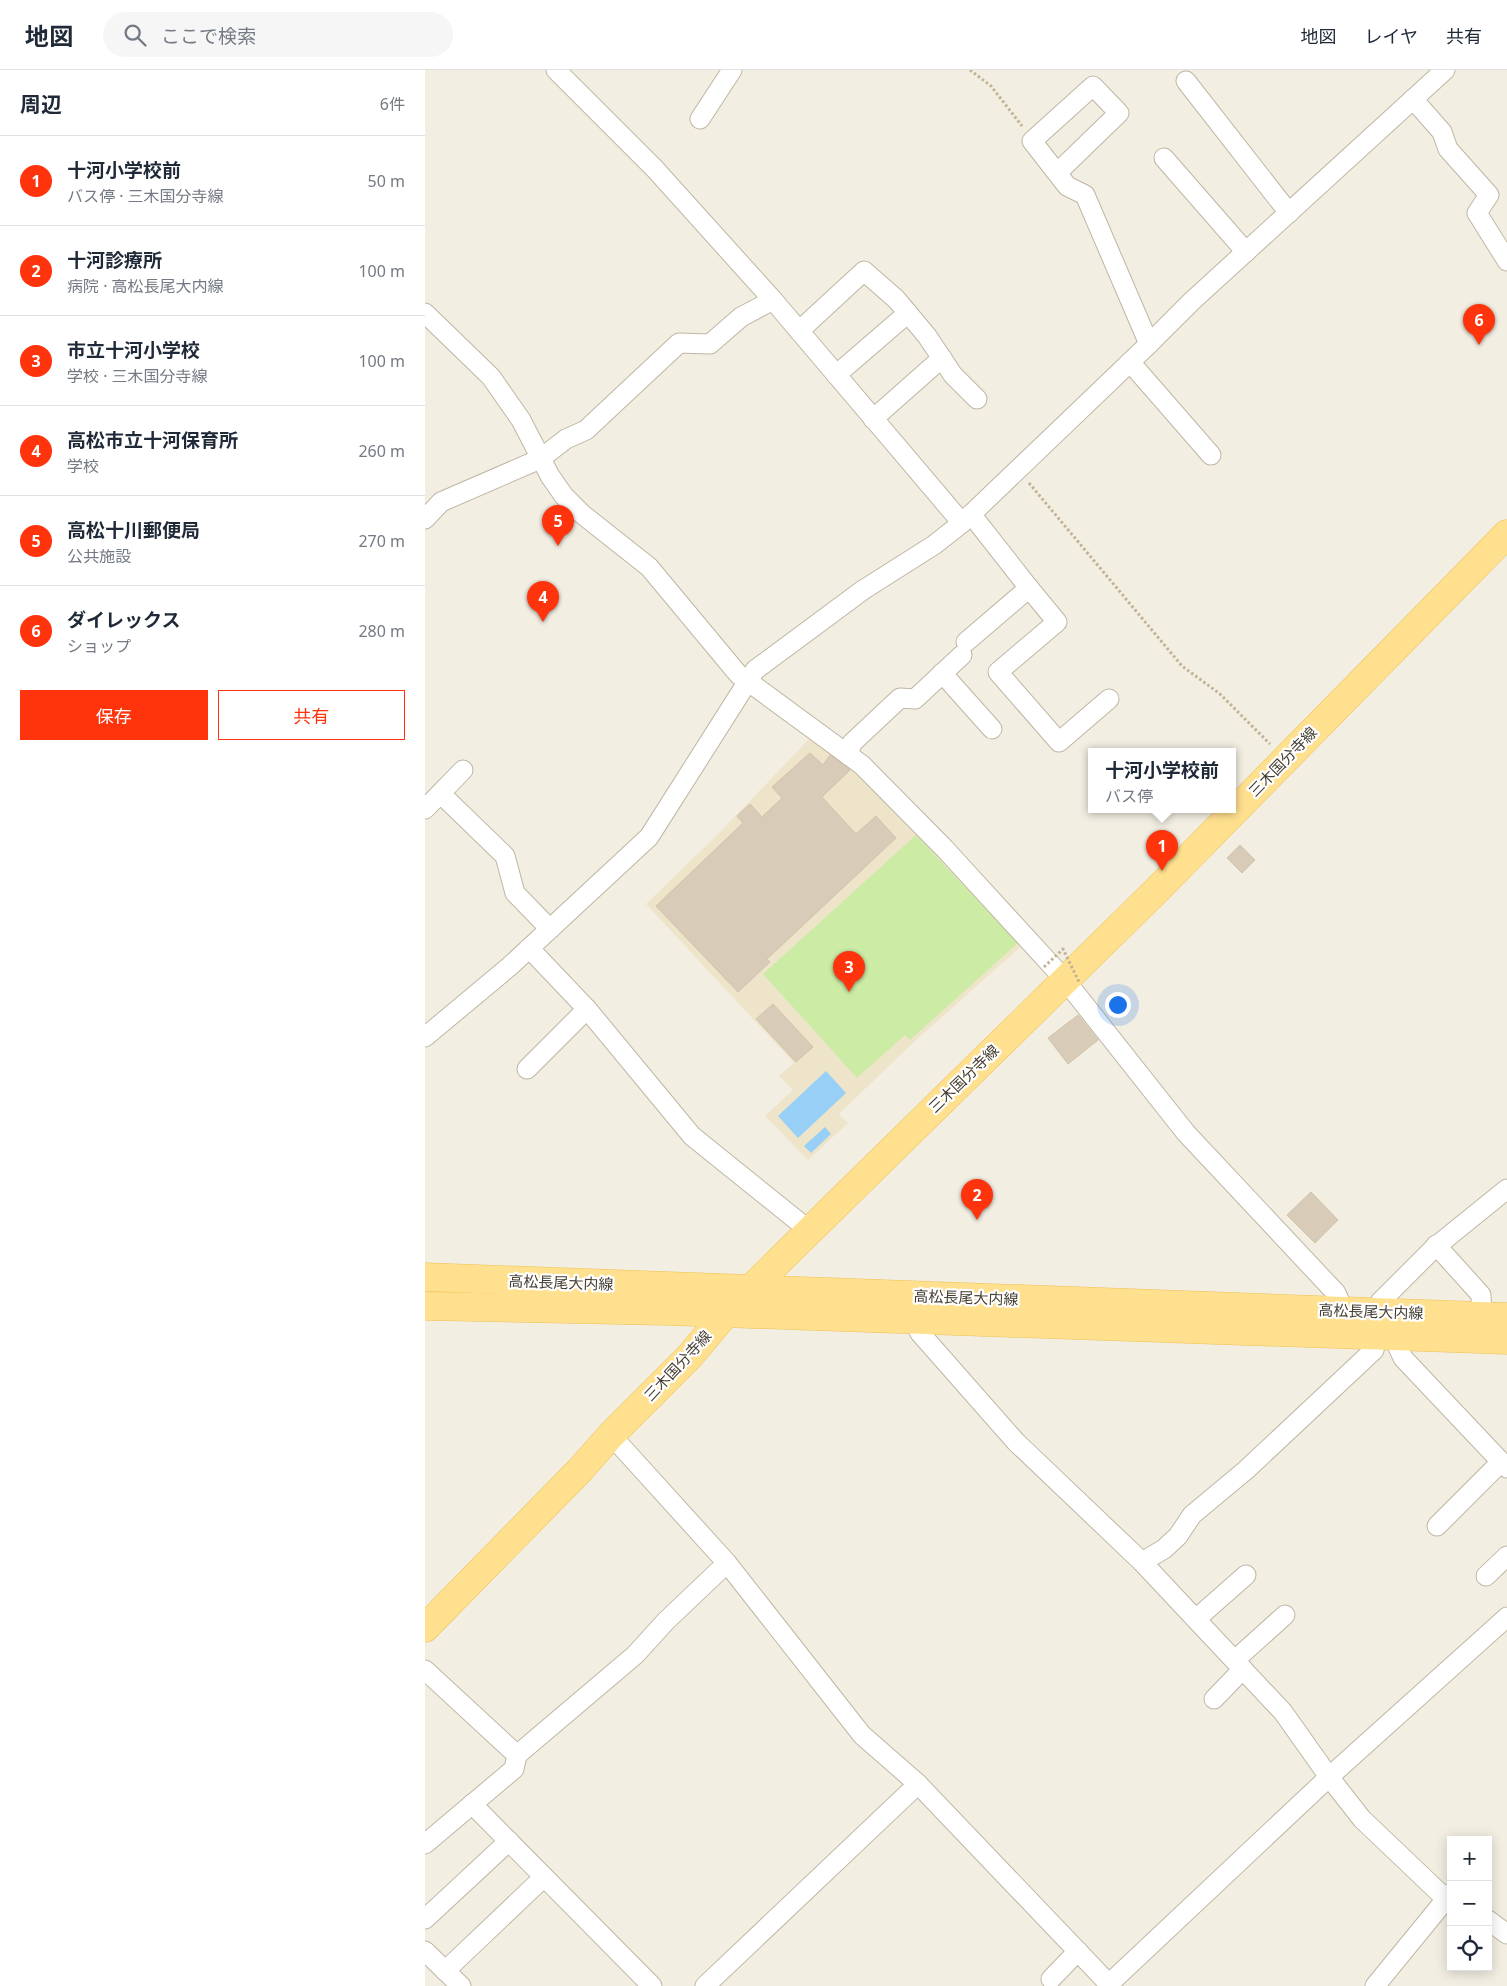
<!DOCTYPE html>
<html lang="ja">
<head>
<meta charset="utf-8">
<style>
  body { margin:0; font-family:"Noto Sans","Noto Sans JP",sans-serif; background:#f6f6f7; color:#1f2937 }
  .controls { position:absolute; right:15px; bottom:15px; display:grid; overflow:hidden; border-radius:0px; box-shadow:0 2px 12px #0003 }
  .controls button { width:45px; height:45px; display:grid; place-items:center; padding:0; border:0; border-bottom:1px solid #e0e1e3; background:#fff; color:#1f2937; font:25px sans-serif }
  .you { position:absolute; left:692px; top:934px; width:18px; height:18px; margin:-12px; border:4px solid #fff; border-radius:50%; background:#1a73e8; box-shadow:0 0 0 8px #1a73e833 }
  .badge { display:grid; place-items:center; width:32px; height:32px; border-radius:50%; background:#ff340d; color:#fff; font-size:16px; font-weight:700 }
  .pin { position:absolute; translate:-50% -41px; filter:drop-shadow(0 1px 2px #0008) }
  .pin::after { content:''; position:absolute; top:26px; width:18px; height:15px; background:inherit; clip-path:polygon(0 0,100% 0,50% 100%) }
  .popup { position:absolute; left:663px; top:678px; width:148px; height:65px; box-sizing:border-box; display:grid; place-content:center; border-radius:0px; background:#fff; filter:drop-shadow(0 1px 4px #0005); font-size:16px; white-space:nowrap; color:#747a83 }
  .popup b { font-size:19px; color:#1f2937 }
  .popup::after { content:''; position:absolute; left:50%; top:100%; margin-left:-10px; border:10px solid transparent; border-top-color:#fff }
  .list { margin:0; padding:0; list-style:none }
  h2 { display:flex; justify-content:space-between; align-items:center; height:65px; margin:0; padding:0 20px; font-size:21px }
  h2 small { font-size:16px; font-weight:400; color:#747a83 }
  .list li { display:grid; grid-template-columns:32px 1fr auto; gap:15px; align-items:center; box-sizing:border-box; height:90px; padding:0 20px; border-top:1px solid #e0e1e3 }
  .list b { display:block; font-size:19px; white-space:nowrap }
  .list p { margin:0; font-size:16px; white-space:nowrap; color:#747a83 }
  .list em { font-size:16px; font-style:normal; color:#747a83 }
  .actions { display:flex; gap:10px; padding:15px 20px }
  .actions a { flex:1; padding:11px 0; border:1px solid #ff340d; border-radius:0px; text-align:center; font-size:18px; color:#ff340d }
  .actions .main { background:#ff340d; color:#fff }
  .icon { flex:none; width:28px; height:28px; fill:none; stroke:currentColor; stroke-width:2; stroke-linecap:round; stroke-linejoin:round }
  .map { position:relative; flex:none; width:1082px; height:1916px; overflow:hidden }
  header { display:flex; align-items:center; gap:30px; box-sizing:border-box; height:70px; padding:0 25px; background:#fff; border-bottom:1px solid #e0e1e3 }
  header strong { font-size:24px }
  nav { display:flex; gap:28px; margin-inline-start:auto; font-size:18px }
  .search { width:350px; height:45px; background:#f6f6f7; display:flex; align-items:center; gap:12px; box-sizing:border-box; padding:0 18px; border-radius:28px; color:#747a83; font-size:19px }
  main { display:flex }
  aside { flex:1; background:#fff }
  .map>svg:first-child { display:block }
  .education { fill:#eee4ca }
  .green { fill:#cceca6 }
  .water { fill:#97cff6 }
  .building { fill:#d8ccb9; stroke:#d1c2a9 }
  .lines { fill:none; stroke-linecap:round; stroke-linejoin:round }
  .minor-casing { stroke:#bfb6a4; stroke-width:21 }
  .primary-casing { stroke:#eec155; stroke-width:29 }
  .path { stroke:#c2b294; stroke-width:3; stroke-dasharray:2.5 2.5; stroke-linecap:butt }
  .minor { stroke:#fff; stroke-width:19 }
  .primary { stroke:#ffe08f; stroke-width:28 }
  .path-bridge { stroke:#c2b294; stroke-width:3; stroke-dasharray:2.5 2.5; stroke-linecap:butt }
  .labels { text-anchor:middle; stroke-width:4.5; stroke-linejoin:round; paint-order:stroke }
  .street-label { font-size:15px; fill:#453e32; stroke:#fff }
</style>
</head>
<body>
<header>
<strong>地図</strong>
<div class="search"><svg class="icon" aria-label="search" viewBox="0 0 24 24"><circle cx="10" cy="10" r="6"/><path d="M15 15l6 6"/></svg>ここで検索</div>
<nav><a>地図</a><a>レイヤ</a><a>共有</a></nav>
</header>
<main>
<aside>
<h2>周辺<small>6件</small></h2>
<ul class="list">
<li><span class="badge">1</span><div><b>十河小学校前</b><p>バス停 · 三木国分寺線</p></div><em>50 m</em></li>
<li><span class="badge">2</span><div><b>十河診療所</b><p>病院 · 高松長尾大内線</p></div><em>100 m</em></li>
<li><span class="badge">3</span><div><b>市立十河小学校</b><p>学校 · 三木国分寺線</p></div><em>100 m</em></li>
<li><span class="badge">4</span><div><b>高松市立十河保育所</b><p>学校</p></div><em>260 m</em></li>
<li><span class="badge">5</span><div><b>高松十川郵便局</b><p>公共施設</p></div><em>270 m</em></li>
<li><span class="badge">6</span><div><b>ダイレックス</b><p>ショップ</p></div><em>280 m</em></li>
</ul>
<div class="actions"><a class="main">保存</a><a>共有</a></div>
</aside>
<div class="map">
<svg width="1082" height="1916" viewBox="0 0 1082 1916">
  <rect width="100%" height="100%" fill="#f3eee2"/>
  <!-- education -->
  <path class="education" d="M 388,665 L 430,697 L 600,873 L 491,970 L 414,1044 L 423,1053 L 383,1090 L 340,1046 L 368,1020 L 354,1006 L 369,993 L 221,834 L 294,763 Z"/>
  <!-- green -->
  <path class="green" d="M 491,765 L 593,873 L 485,970 L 480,965 L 432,1008 L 338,904 Z"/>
  <!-- water -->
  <g class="water">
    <path d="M 401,1001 L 421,1023 L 373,1068 L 353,1046 Z"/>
    <path d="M 400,1057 L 406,1064 L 386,1083 L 379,1076 Z"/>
  </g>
  <!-- building -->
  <g class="building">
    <path d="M 385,683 L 398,695 L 405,685 L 425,700 L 397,727 L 431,764 L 451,746 L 471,768 L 342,889 L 345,892 L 313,922 L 231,836 L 318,753 L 312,746 L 325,734 L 337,747 L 357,728 L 347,717 Z"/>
    <path d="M 815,775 L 830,790 L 817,803 L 802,788 Z"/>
    <path d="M 348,934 L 388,977 L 371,992 L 331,949 Z"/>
    <path d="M 653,945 L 673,970 L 643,994 L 623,968 Z"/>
    <path d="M 886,1122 L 913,1150 L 890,1173 L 862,1145 Z"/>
  </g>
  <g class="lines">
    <defs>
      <g id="minor">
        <path d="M 131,0 L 230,99 L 348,230 L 537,453"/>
        <path d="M 761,11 L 864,143"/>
        <path d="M 988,29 L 1017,62 L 1023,79 L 1064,125 L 1052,143 L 1082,191"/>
        <path d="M 275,49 L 307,0"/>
        <path d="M 739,88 L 821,182"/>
        <path d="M 632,103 L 694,43 L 668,16 L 607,71 L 642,116 L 660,125 L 724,274"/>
        <path d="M 0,243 L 66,307 L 96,350 L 125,406 L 139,426 L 157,444 L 224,497 L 313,604 L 437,695 L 520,779 L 640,910 L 761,1063 L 911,1223 L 919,1241 L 921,1252"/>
        <path d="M 374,261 L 439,201 L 471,229 L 502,266 L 528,305 L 552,329"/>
        <path d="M 705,292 L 786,385"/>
        <path d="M 411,305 L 483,243"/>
        <path d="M 448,349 L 517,288"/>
        <path d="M 546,444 L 604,518"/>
        <path d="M 0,449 L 16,432 L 115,389 L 141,369 L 161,360 L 254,273 L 285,274 L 316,247 L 348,230"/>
        <path d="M 541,572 L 604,518 L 632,552 L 573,602 L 634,672 L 684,629"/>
        <path d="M 517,603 L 567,659"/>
        <path d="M 423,685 L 427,673 L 475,628 L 490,629 L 537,585"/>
        <path d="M 16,724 L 80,786 L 90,823 L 125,859"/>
        <path d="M 0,739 L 38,700"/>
        <path d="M 104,878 L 162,939 L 267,1066 L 385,1161"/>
        <path d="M 0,967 L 85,896 L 224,767 L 330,600 L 438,520 L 509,475 L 537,453 L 724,274 L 767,231 L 1020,0"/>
        <path d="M 102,999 L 162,939"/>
        <path d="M 1011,1175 L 1056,1225 L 1057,1246"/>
        <path d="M 488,1250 L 495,1263 L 591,1372 L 717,1492 L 858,1642 L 904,1707 L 937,1749 L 1021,1829"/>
        <path d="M 968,1257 L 968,1266 L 978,1288 L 1082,1398"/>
        <path d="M 186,1365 L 302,1493 L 437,1665 L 493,1714"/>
        <path d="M 1012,1456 L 1076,1392"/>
        <path d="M 717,1492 L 739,1479 L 753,1466 L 767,1445 L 821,1400 L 949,1280 L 957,1243 L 955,1232 L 1009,1178 L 1082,1119"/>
        <path d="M 1061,1506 L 1082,1486"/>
        <path d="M 771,1549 L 821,1505"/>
        <path d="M 810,1590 L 860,1545"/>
        <path d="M 0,1600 L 92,1685 L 89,1699 L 0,1774"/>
        <path d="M 789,1629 L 818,1599"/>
        <path d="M 92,1685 L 210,1585 L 241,1551 L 302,1493"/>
        <path d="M 47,1734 L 227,1916"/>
        <path d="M 0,1849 L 84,1771"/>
        <path d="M 1063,1850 L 1082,1864"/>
        <path d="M 0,1881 L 36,1916"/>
        <path d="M 20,1901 L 119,1807"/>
        <path d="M 626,1909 L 653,1881"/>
        <path d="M 280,1916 L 493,1714 L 684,1914 L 904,1707 L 1082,1547"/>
        <path d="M 950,1916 L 1026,1823"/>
      </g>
      <g id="primary">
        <path d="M 0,1207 L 1082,1247"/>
        <path d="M 0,1236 L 241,1241 L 1082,1270"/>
        <path d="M 0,1558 L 155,1400 L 186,1365 L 264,1287 L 301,1243 L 730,822 L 1082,464"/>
      </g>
    </defs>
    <!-- minor casing -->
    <use href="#minor" class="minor-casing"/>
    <!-- primary casing -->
    <use href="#primary" class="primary-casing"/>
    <!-- path -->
    <g class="path">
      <path d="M 545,0 L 566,16 L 597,56"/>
      <path d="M 604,413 L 757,596 L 795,624 L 845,674"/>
    </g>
    <!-- minor -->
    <use href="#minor" class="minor"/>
    <!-- primary -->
    <use href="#primary" class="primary"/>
    <!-- path-bridge -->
    <path class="path-bridge" d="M 619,897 L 638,879 L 654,912"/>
  </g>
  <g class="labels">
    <!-- street labels -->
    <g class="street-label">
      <text transform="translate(858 692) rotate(-46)" y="5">三木国分寺線</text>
      <text transform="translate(539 1009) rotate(-44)" y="5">三木国分寺線</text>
      <text transform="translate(136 1213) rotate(2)" y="5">高松長尾大内線</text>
      <text transform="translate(541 1228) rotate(2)" y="5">高松長尾大内線</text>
      <text transform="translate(946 1242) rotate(2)" y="5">高松長尾大内線</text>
      <text transform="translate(253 1296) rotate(-47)" y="5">三木国分寺線</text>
    </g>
  </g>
</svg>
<div class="controls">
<button>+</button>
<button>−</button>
<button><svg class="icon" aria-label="locate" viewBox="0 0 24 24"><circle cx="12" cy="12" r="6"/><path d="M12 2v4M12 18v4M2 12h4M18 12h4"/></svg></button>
</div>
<div class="you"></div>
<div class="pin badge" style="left:737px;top:801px">1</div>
<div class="popup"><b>十河小学校前</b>バス停</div>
<div class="pin badge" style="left:552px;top:1150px">2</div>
<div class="pin badge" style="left:424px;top:922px">3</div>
<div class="pin badge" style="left:118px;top:552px">4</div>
<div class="pin badge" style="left:133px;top:476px">5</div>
<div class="pin badge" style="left:1054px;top:275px">6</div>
</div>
</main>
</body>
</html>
